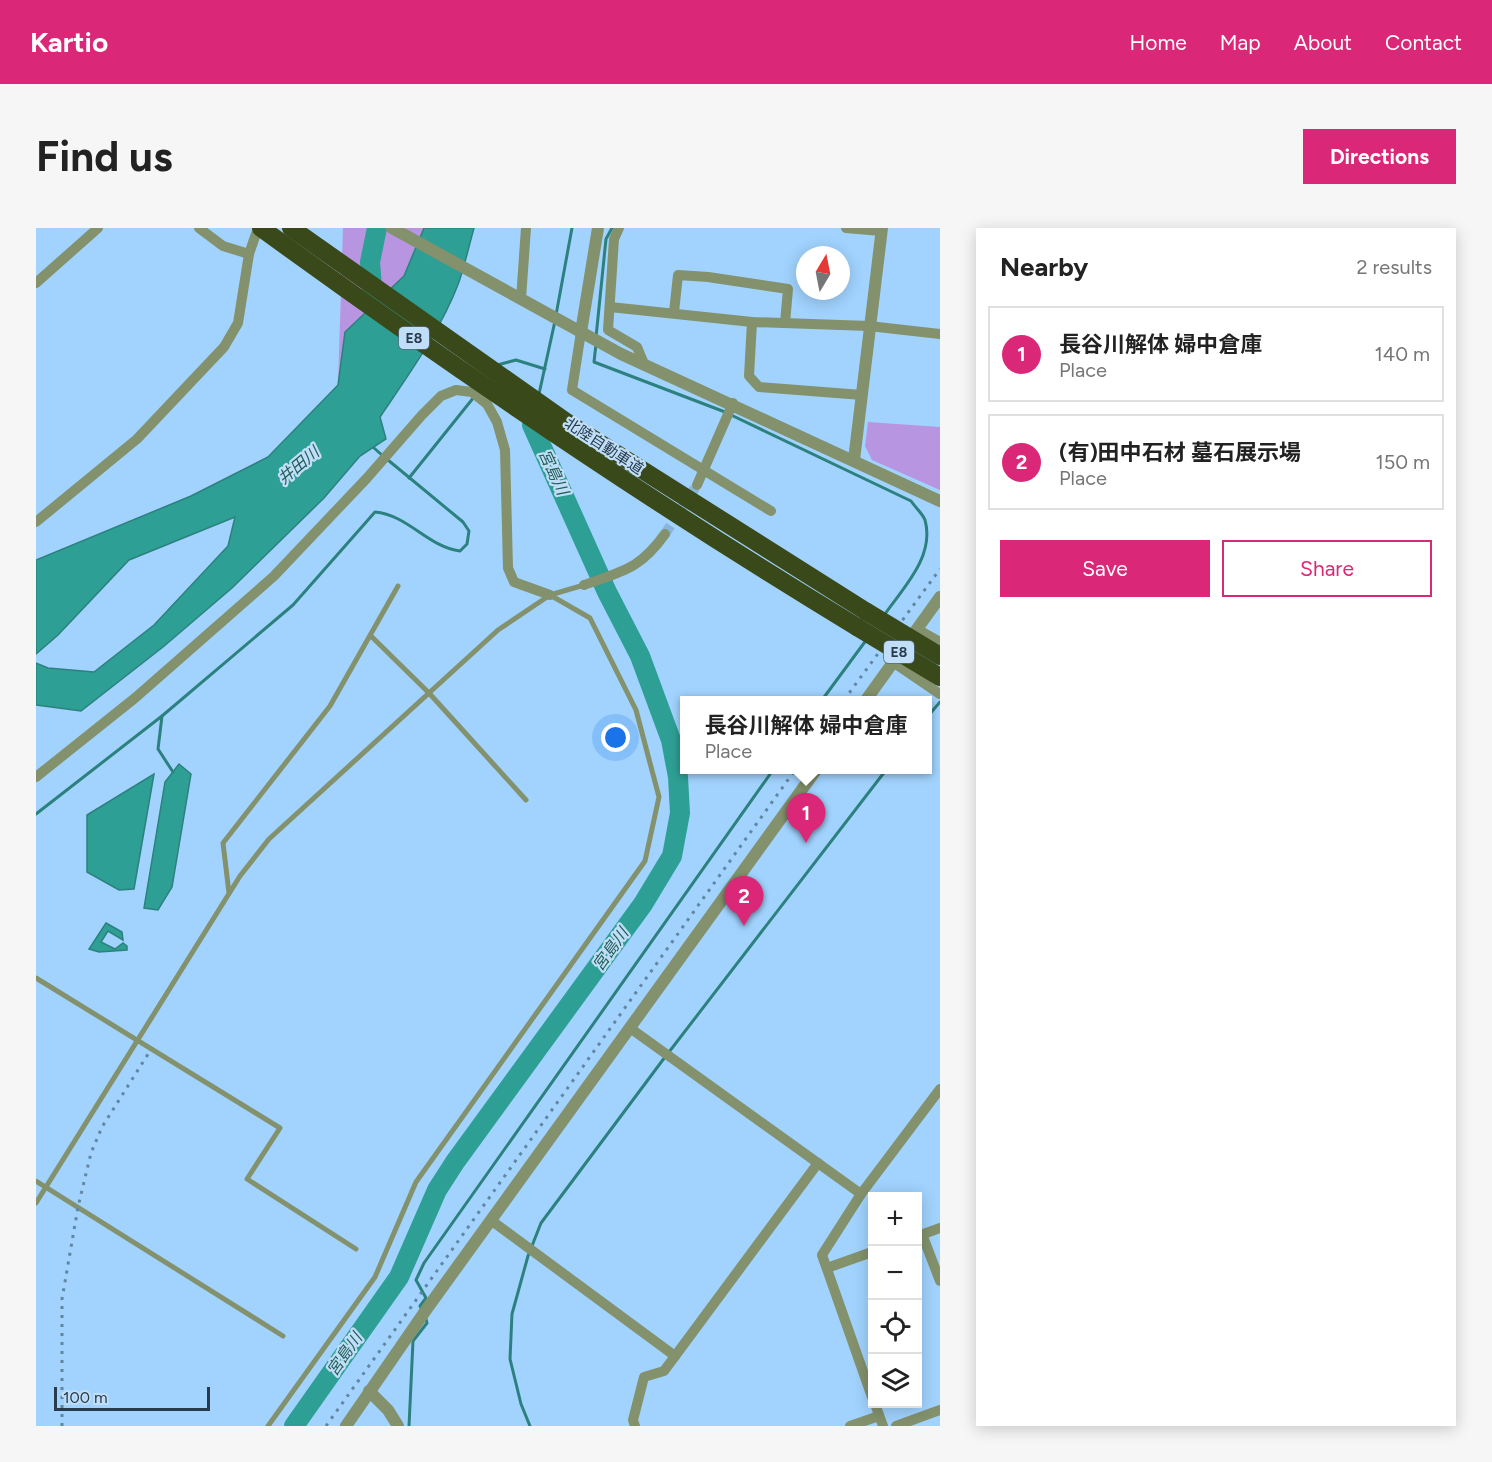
<!DOCTYPE html>
<html lang="en">
<head>
<meta charset="utf-8">
<style>
  body { margin:0; font-family:Figtree,"Noto Sans JP",sans-serif; background:#f6f6f6; color:#222 }
  .controls { position:absolute; right:18px; bottom:18px; display:grid; overflow:hidden; border-radius:0px; box-shadow:0 3px 15px #0003 }
  .controls button { width:54px; height:54px; display:grid; place-items:center; padding:0; border:0; border-bottom:2px solid #e0e0e0; background:#fff; color:#222; font:30px sans-serif }
  .compass { position:absolute; left:760px; top:18px; width:54px; height:54px; border-radius:50%; background:#fff; box-shadow:0 3px 15px #0003; rotate:10deg }
  .scale { position:absolute; left:18px; bottom:15px; width:156px; box-sizing:border-box; padding-left:6px; border:3px solid #273b4c; border-top:0; font-size:16px; line-height:21px; white-space:nowrap; color:#273b4c; -webkit-text-stroke:4px #c0def8; paint-order:stroke }
  .you { position:absolute; left:580px; top:510px; width:21px; height:21px; margin:-15px; border:4px solid #fff; border-radius:50%; background:#1a73e8; box-shadow:0 0 0 9px #1a73e833 }
  .badge { display:grid; place-items:center; width:39px; height:39px; border-radius:50%; background:#db2777; color:#fff; font-size:20px; font-weight:700 }
  .pin { position:absolute; translate:-50% -50px; filter:drop-shadow(0 2px 3px #0008) }
  .pin::after { content:''; position:absolute; top:32px; width:21px; height:18px; background:inherit; clip-path:polygon(0 0,100% 0,50% 100%) }
  .popup { position:absolute; left:644px; top:468px; width:252px; height:78px; box-sizing:border-box; display:grid; place-content:center; border-radius:0px; background:#fff; filter:drop-shadow(0 2px 4px #0005); font-size:20px; white-space:nowrap; color:#767676 }
  .popup b { font-size:22px; color:#222 }
  .popup::after { content:''; position:absolute; left:50%; top:100%; margin-left:-12px; border:12px solid transparent; border-top-color:#fff }
  .list { margin:0; padding:0; list-style:none }
  h2 { display:flex; justify-content:space-between; align-items:center; height:78px; margin:0; padding:0 24px; font-size:26px }
  h2 small { font-size:20px; font-weight:400; color:#767676 }
  .list li { display:grid; grid-template-columns:39px 1fr auto; gap:18px; align-items:center; box-sizing:border-box; height:96px; margin:0 12px 12px; padding:0 12px; border:2px solid #e0e0e0; border-radius:0px }
  .list b { display:block; font-size:22px; white-space:nowrap }
  .list p { margin:0; font-size:20px; white-space:nowrap; color:#767676 }
  .list em { font-size:20px; font-style:normal; color:#767676 }
  .actions { display:flex; gap:12px; padding:18px 24px }
  .actions a { flex:1; padding:14px 0; border:2px solid #db2777; border-radius:0px; text-align:center; font-size:21px; color:#db2777 }
  .actions .main { background:#db2777; color:#fff }
  .icon { flex:none; width:33px; height:33px; fill:none; stroke:currentColor; stroke-width:2; stroke-linecap:round; stroke-linejoin:round }
  .map { position:relative; flex:none; width:904px; height:1198px; overflow:hidden; border-radius:0px }
  header { display:flex; align-items:center; gap:36px; box-sizing:border-box; height:84px; padding:0 30px; background:#db2777; color:#fff }
  header strong { font-size:28px }
  nav { display:flex; gap:33px; margin-inline-start:auto; font-size:21px }
  .intro { display:flex; align-items:center; justify-content:space-between; box-sizing:border-box; height:144px; padding:0 36px }
  h1 { margin:0; font-size:42px }
  .button { padding:15px 27px; border-radius:0px; background:#db2777; color:#fff; font-size:21px; font-weight:700 }
  main { display:flex; gap:36px; padding:0 36px }
  aside { flex:1; background:#fff; border-radius:0px; box-shadow:0 3px 15px #0003 }
  .map>svg:first-child { display:block }
  .green { fill:#b895e0 }
  .water { fill:#2e9f94; stroke:#2c817e; stroke-width:1.5 }
  .lines { fill:none; stroke-linecap:round; stroke-linejoin:round }
  .stream { stroke:#2c817e; stroke-width:3 }
  .river { stroke:#2e9f94; stroke-width:20 }
  .minor-tunnel { stroke:#89b5da; stroke-width:10; stroke-dasharray:10 5; stroke-linecap:butt }
  .service { stroke:#83916c; stroke-width:5 }
  .minor { stroke:#83916c; stroke-width:10 }
  .tertiary { stroke:#83916c; stroke-width:12 }
  .motorway { stroke:#394919; stroke-width:18 }
  .rail { stroke:#6285a2; stroke-width:3; stroke-dasharray:3 6; stroke-linecap:butt }
  .motorway-bridge { stroke:#394919; stroke-width:18 }
  .labels { text-anchor:middle; stroke-width:4.5; stroke-linejoin:round; paint-order:stroke }
  .shield { fill:#c0def8; stroke:#556c80; stroke-width:1.5 }
  .shield-label { font-size:14px; font-weight:bold; fill:#273b4c }
  .street-label { font-size:15px; fill:#273b4c; stroke:#c0def8 }
  .water-label { font-size:16px; font-style:italic; fill:#225e57; stroke:#c0def8 }
</style>
</head>
<body>
<header>
<strong>Kartio</strong>
<nav><a>Home</a><a>Map</a><a>About</a><a>Contact</a></nav>
</header>
<div class="intro"><h1>Find us</h1><a class="button">Directions</a></div>
<main>
<div class="map">
<svg width="904" height="1198" viewBox="0 0 904 1198">
  <rect width="100%" height="100%" fill="#a1d3fe"/>
  <!-- green -->
  <g class="green">
    <path d="M 307,0 L 388,0 L 368,49 L 302,157 Z"/>
    <path d="M 832,194 L 904,199 L 904,262 L 836,232 L 829,218 Z"/>
  </g>
  <!-- water -->
  <g class="water">
    <path d="M 388,0 L 438,0 C 433,18 429,36 423,54 C 405,102 373,146 344,189 L 350,211 L 324,228 L 288,270 L 196,360 L 127,419 L 45,483 L 0,477 L 0,435 L 12,440 L 58,444 L 118,397 L 192,318 L 199,289 L 93,332 L 22,407 L 0,426 L 0,332 L 155,268 L 232,229 L 302,157 L 309,104 L 368,48 Z"/>
    <path d="M 143,536 L 155,546 L 136,659 L 122,682 L 108,680 L 129,554 Z"/>
    <path d="M 118,546 L 98,661 L 83,662 L 51,644 L 51,587 Z"/>
    <path d="M 70,695 L 86,704 L 87,712 L 72,703 L 65,714 L 79,721 L 87,715 L 91,718 L 91,722 L 63,724 L 53,721 Z"/>
  </g>
  <g class="lines">
    <!-- stream -->
    <g class="stream">
      <path d="M 520,87 L 536,0"/>
      <path d="M 560,109 L 570,11 L 576,0"/>
      <path d="M 560,116 L 558,134 L 689,184"/>
      <path d="M 461,137 L 480,132 L 509,141"/>
      <path d="M 503,166 L 519,93"/>
      <path d="M 695,187 L 875,273 C 879,279 887,286 889,292 C 899,328 868,359 849,386"/>
      <path d="M 338,220 L 347,228"/>
      <path d="M 373,250 L 438,169"/>
      <path d="M 786,472 L 831,411"/>
      <path d="M 126,488 L 122,521 L 137,544"/>
      <path d="M 892,488 L 904,474"/>
      <path d="M 0,586 L 126,488 L 257,377 L 339,284 C 372,287 392,319 424,323 L 431,316 L 433,303 L 427,294 L 352,232"/>
      <path d="M 633,824 L 850,542"/>
      <path d="M 386,1082 L 384,1078 L 390,1070 L 380,1052 L 388,1035 L 737,542"/>
      <path d="M 373,1198 L 377,1113 L 391,1095 L 390,1091"/>
      <path d="M 494,1198 L 485,1176 L 474,1131 L 476,1086 L 492,1028 L 505,995 L 629,829"/>
    </g>
    <!-- river -->
    <g class="river">
      <path d="M 337,71 L 334,34 L 341,0"/>
      <path d="M 258,1198 L 363,1049 L 401,962 L 419,934 L 607,676 L 636,628 L 644,585 L 642,549 L 635,512 L 604,428 L 571,364 L 496,197"/>
    </g>
    <!-- minor-tunnel -->
    <path class="minor-tunnel" d="M 629,306 L 661,257"/>
    <!-- service -->
    <g class="service">
      <path d="M 335,408 L 393,465 L 490,572"/>
      <path d="M 193,665 L 187,615 L 294,478 L 362,358"/>
      <path d="M 0,750 L 244,900 L 211,951 L 320,1021"/>
      <path d="M 0,953 L 247,1108"/>
      <path d="M 0,975 L 204,648 L 233,611 L 462,402 L 514,367 L 548,357"/>
      <path d="M 232,1198 L 339,1049 L 380,954 L 609,633 L 623,569 L 600,482 L 554,390 L 514,367"/>
    </g>
    <!-- minor -->
    <g class="minor">
      <path d="M 163,0 L 187,18 L 213,26"/>
      <path d="M 583,0 L 578,11 L 572,102 L 601,119 L 608,136"/>
      <path d="M 810,0 L 845,3"/>
      <path d="M 0,55 L 62,0"/>
      <path d="M 485,71 L 490,0"/>
      <path d="M 574,79 L 716,94 L 833,98 L 904,106"/>
      <path d="M 638,84 L 642,47 L 672,49 L 752,61 L 749,95"/>
      <path d="M 716,94 L 713,148 L 723,159 L 826,167"/>
      <path d="M 545,104 L 536,162 L 735,283"/>
      <path d="M 661,257 L 697,175"/>
      <path d="M 0,294 L 101,211 L 188,119 L 202,95 L 213,26 L 222,0"/>
      <path d="M 548,357 C 587,343 604,341 629,306"/>
      <path d="M 881,401 L 904,414"/>
      <path d="M 857,434 L 904,466"/>
      <path d="M 0,549 L 99,470 L 238,348 L 331,250 L 386,187 L 405,168 L 420,162 L 436,164 L 451,176 L 461,194 L 469,222 L 472,340 L 478,354 L 514,367"/>
      <path d="M 594,800 L 825,966"/>
      <path d="M 456,993 L 639,1128"/>
      <path d="M 886,1006 L 904,1053"/>
      <path d="M 882,1008 L 904,1000"/>
      <path d="M 791,1040 L 836,1024"/>
      <path d="M 836,1169 L 786,1027 L 825,966 L 904,861"/>
      <path d="M 839,1176 L 847,1198"/>
      <path d="M 599,1198 L 597,1192 L 608,1149 L 628,1143 L 782,935"/>
      <path d="M 814,1198 L 843,1188"/>
      <path d="M 860,1198 L 904,1182"/>
    </g>
    <!-- tertiary -->
    <g class="tertiary">
      <path d="M 356,0 L 585,126 L 904,273"/>
      <path d="M 545,104 L 562,0"/>
      <path d="M 818,232 L 846,0"/>
      <path d="M 830,472 L 904,369"/>
      <path d="M 333,1163 L 352,1182 L 362,1198"/>
      <path d="M 310,1198 L 390,1082 L 780,542"/>
    </g>
    <!-- motorway -->
    <g class="motorway">
      <path d="M 225,0 C 419,141 616,275 821,399"/>
      <path d="M 255,0 L 532,195 L 831,384"/>
    </g>
    <!-- rail -->
    <g class="rail">
      <path d="M 808,472 L 904,341"/>
      <path d="M 26,1198 L 26,1071 L 42,979 L 55,925 L 66,899 L 114,823"/>
      <path d="M 290,1198 L 759,542"/>
    </g>
    <!-- motorway-bridge -->
    <g class="motorway-bridge">
      <path d="M 831,384 L 904,428"/>
      <path d="M 821,399 L 904,449"/>
    </g>
  </g>
  <g class="labels">
    <!-- shield labels -->
    <g class="shield">
      <rect x="363" y="99" width="30" height="22" rx="4.5"/>
      <rect x="848" y="413" width="30" height="22" rx="4.5"/>
    </g>
    <g class="shield-label">
      <text x="378" y="115">E8</text>
      <text x="863" y="429">E8</text>
    </g>
    <!-- street labels -->
    <g class="street-label">
      <text transform="translate(568 218) rotate(33)" y="5">北陸自動車道</text>
    </g>
    <!-- water labels -->
    <g class="water-label">
      <text transform="translate(262 237) rotate(-40)" y="6">井田川</text>
      <text transform="translate(518 244) rotate(65)" y="6">宮島川</text>
      <text transform="translate(574 721) rotate(-54)" y="6">宮島川</text>
      <text transform="translate(308 1126) rotate(-55)" y="6">宮島川</text>
    </g>
  </g>
</svg>
<div class="controls">
<button>+</button>
<button>−</button>
<button><svg class="icon" aria-label="locate" viewBox="0 0 24 24"><circle cx="12" cy="12" r="6"/><path d="M12 2v4M12 18v4M2 12h4M18 12h4"/></svg></button>
<button><svg class="icon" aria-label="layers" viewBox="0 0 24 24"><path d="M12 4l9 5-9 5-9-5zM3 14l9 5 9-5"/></svg></button>
</div>
<svg class="compass" viewBox="-18 -18 36 36"><path d="M0-13l5 13h-10z" fill="#e53935"/><path d="M0 13l5-13h-10z" fill="#767676"/></svg>
<div class="scale">100 m</div>
<div class="you"></div>
<div class="pin badge" style="left:770px;top:615px">1</div>
<div class="popup"><b>長谷川解体 婦中倉庫</b>Place</div>
<div class="pin badge" style="left:708px;top:698px">2</div>
</div>
<aside>
<h2>Nearby<small>2 results</small></h2>
<ul class="list">
<li><span class="badge">1</span><div><b>長谷川解体 婦中倉庫</b><p>Place</p></div><em>140 m</em></li>
<li><span class="badge">2</span><div><b>(有)田中石材 墓石展示場</b><p>Place</p></div><em>150 m</em></li>
</ul>
<div class="actions"><a class="main">Save</a><a>Share</a></div>
</aside>
</main>
</body>
</html>
